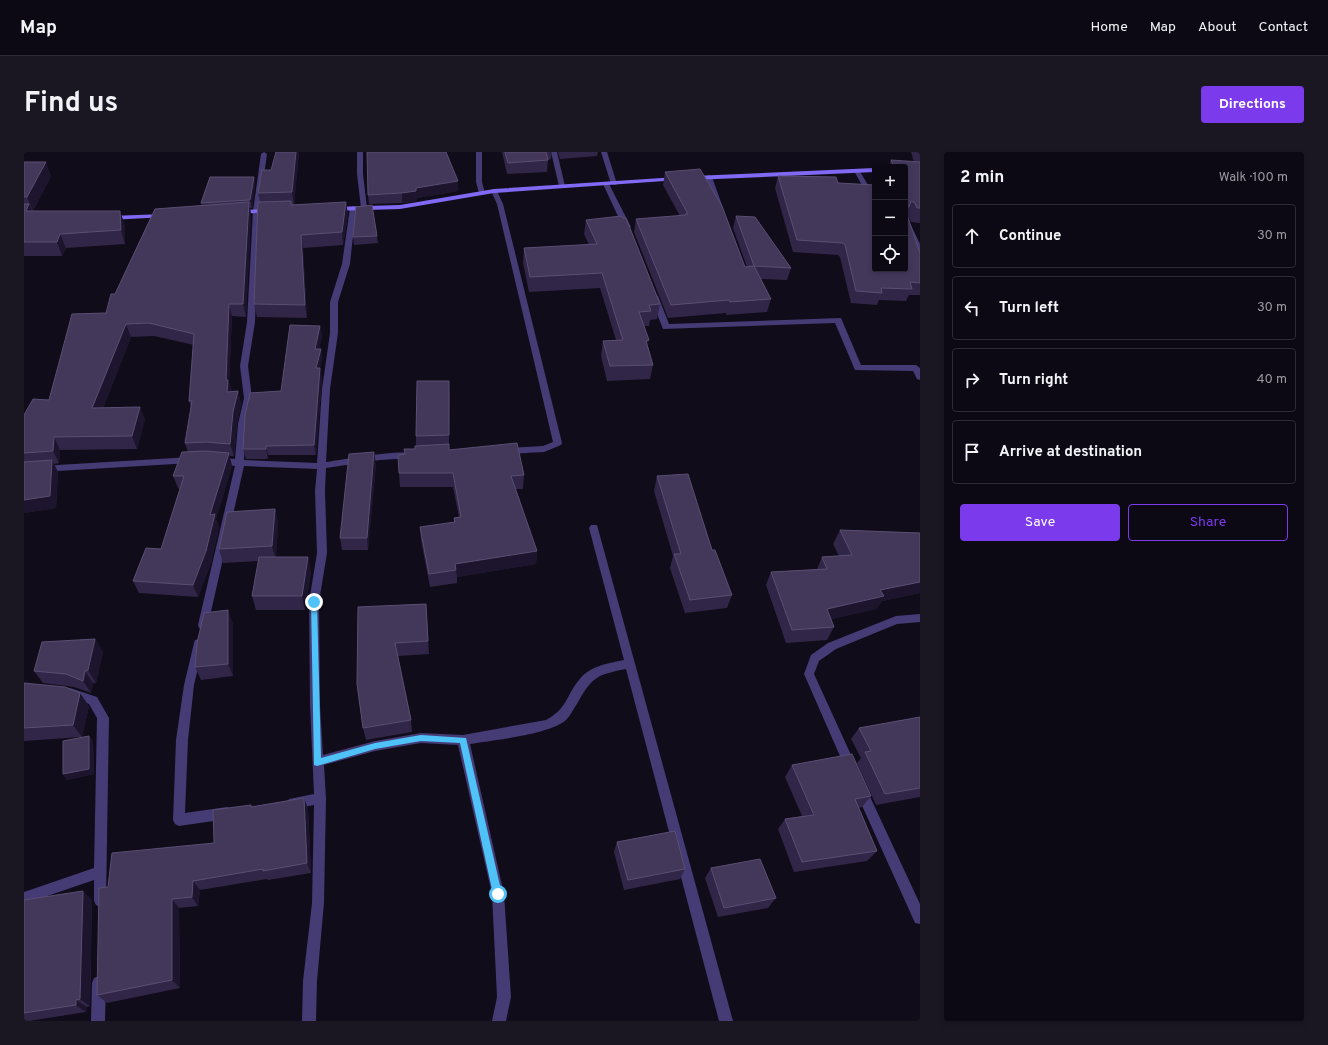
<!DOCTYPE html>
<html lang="en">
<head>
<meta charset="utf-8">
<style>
  body { margin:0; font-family:Overpass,sans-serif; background:#1a1722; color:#f1f3f6 }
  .controls { position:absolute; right:12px; top:12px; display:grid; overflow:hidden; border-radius:4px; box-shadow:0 2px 6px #0003 }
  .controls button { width:36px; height:36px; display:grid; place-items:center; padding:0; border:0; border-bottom:1px solid #2c2a34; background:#0c0914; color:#f1f3f6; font:20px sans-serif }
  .stop { position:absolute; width:12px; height:12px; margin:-9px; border:3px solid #4fc3f7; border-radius:50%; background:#fff }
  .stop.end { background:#4fc3f7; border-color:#fff; box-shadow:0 1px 4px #0008 }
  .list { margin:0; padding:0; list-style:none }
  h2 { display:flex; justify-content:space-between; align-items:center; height:52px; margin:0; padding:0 16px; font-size:17px }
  h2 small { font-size:13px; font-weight:400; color:#9a9aa0 }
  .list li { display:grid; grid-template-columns:26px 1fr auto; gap:12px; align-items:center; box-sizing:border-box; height:64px; margin:0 8px 8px; padding:0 8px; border:1px solid #2c2a34; border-radius:4px }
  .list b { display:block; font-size:15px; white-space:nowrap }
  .list em { font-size:13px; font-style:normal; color:#9a9aa0 }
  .actions { display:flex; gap:8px; padding:12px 16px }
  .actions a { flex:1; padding:9px 0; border:1px solid #7c3aed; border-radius:4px; text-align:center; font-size:14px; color:#7c3aed }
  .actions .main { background:#7c3aed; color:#fff }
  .icon { flex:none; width:22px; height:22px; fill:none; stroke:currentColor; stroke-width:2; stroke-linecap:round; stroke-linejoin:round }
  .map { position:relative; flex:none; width:896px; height:869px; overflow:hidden; border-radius:4px }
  header { display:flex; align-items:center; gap:24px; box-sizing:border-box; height:56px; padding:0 20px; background:#0c0914; border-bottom:1px solid #2c2a34 }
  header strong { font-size:19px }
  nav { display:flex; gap:22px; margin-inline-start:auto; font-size:14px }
  .intro { display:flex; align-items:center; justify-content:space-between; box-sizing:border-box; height:96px; padding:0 24px }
  h1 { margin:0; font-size:28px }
  .button { padding:10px 18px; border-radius:4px; background:#7c3aed; color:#fff; font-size:14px; font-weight:700 }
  main { display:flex; gap:24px; padding:0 24px }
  aside { flex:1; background:#0c0914; border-radius:4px; box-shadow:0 2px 6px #0003 }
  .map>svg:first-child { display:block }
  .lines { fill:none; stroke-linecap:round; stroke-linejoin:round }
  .street { fill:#453b75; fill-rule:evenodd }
  .secondary { fill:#8069f3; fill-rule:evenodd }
  .wall { fill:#312647 }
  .shaded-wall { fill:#1d142d }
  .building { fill:#43385a; stroke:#5a4f73 }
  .route { fill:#4fc3f7 }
</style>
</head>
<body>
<header>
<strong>Map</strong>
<nav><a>Home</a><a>Map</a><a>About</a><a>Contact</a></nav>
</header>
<div class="intro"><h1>Find us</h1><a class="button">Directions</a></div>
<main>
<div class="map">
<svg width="896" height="869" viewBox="0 0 896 869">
  <rect width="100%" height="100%" fill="#100c1a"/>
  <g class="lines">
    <!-- street -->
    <g class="street">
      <path d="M 240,0 L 243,2 L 235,59 L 231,170 L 224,214 L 228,246 L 222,272 L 220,308 L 293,311 L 298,237 L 306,181 L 306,150 L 318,112 L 326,56 L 329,54 L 332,56 L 326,112 L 314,150 L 314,181 L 306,237 L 302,310 C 316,308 386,295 392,303 L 388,306 L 356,308 L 302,316 L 301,339 L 303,401 L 295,450 L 296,553 L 299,603 L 351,589 L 397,581 L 439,583 L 522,568 C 544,556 541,545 555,528 C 565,514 585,511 600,508 L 565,376 L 567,373 L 573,373 L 709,869 L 695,869 L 602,517 C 572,523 568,525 553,552 C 549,557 546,565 541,569 C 522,583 470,588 446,592 L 480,742 L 487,845 L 482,869 L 468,869 L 473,845 L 468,742 L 434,593 L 397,591 L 351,599 L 300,613 L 302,647 L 300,751 L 293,829 L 292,869 L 278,869 L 279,829 L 288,751 L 290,653 L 269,657 L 265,655 L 263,651 L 265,647 L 290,642 L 286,553 L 285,450 L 293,401 L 291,339 L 293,317 L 220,314 L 184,473 L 183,476 L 179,477 L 175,476 L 174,473 L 210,318 L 211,314 L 193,311 L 189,308 L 193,305 L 211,307 L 214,272 L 220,246 L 216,214 L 223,170 L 229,59 L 237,2 Z"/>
      <path d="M 333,0 L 339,0 L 339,22 L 343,56 L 340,58 L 337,56 L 333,22 Z"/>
      <path d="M 452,0 L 458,0 L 458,30 L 461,41 L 458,43 L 455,41 L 452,30 Z"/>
      <path d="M 527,0 L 533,0 L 541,34 L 540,35 L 535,34 Z"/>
      <path d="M 577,0 L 583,0 L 593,32 L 592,33 L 587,32 Z"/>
      <path d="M 831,18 L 835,18 L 844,33 L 851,37 L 851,42 L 839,35 L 830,19 Z"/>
      <path d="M 685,23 L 688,25 L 698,53 L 697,54 L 692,53 L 682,25 Z"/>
      <path d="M 580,31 L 585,32 L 607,75 L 605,76 L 599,75 L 579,32 Z"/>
      <path d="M 470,37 L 473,39 L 479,52 L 538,291 L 537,293 L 520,300 L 482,302 L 478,299 L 482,296 L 519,294 L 529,290 L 473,52 L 467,39 Z"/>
      <path d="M 881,65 L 884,67 L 896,92 L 896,102 L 892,100 L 881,75 Z"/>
      <path d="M 627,142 L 630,142 L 634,144 L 645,172 L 817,166 L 837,213 L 892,213 L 896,216 L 896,228 L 893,227 L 889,219 L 831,218 L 811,171 L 639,177 L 626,144 Z"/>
      <path d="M 167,305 L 171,308 L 167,311 L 0,321 L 0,315 Z"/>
      <path d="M 896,462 L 896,470 L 873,472 L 812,497 L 795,509 L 790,522 L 833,616 L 831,620 L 827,621 L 823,620 L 780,522 L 787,503 L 804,491 L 872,464 Z"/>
      <path d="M 175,487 L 179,488 L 180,491 L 170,533 L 164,588 L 161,661 L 203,655 L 207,657 L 209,661 L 207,665 L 203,667 L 155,674 L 151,672 L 149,668 L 152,588 L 160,533 L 170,491 L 171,488 Z"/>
      <path d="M 46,536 L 73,545 L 85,566 L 82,749 L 80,753 L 76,755 L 72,753 L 70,749 L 70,728 L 0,752 L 0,740 L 70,716 L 73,566 L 65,552 L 42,544 L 41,541 L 42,538 Z"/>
      <path d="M 837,633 L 841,634 L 896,752 L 896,772 L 891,771 L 831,638 L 833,634 Z"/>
      <path d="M 75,824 L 80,826 L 82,831 L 81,869 L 67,869 L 68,831 L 70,826 Z"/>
    </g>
    <!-- secondary -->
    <g class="secondary">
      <path d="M 851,16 L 851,20 L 669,28 L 666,26 L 669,24 Z"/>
      <path d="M 653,25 L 655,26 L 655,28 L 470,41 L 376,57 L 309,59 L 306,57 L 309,55 L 376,53 L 470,37 Z"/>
      <path d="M 247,57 L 249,58 L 249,60 L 213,62 L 210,60 L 213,58 Z"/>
      <path d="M 141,62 L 144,64 L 143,65 L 85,68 L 82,66 L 85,64 Z"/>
    </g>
  </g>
  <!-- wall -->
  <g class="wall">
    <path d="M 275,0 L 270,53 L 322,50 L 324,63 L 319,93 L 279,96 L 283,166 L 233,165 L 230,152 L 236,50 L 234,41 L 247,18 Z"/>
    <path d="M 478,0 L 528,0 L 527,7 L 524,8 L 523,20 L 483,22 Z"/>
    <path d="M 534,0 L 574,0 L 573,4 L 536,7 Z"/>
    <path d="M 887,0 L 896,0 L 896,71 L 887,70 L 885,66 L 884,65 L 896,101 L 896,143 L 885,143 L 882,149 L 855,148 L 853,153 L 827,151 L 816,105 L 814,103 L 769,100 L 751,36 L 754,24 L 814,31 L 881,117 L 881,15 L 865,15 L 867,8 L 890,10 Z"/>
    <path d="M 0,10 L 27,24 L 9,59 L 101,73 L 101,92 L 42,96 L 38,104 L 0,104 Z"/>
    <path d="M 641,20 L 721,115 L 723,115 L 709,76 L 712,64 L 767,116 L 763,128 L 736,127 L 747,147 L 743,160 L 702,163 L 702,161 L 644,166 L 610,80 L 612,67 L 656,64 L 639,33 Z"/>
    <path d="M 230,25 L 231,33 L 228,56 L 226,56 L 227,63 L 222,165 L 208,164 L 205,231 L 208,240 L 214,239 L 217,252 L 213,272 L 210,304 L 205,304 L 208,314 L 192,367 L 195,375 L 187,411 L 174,445 L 115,441 L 109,429 L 137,397 L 156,337 L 154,336 L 149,324 L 164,300 L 161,291 L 167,255 L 165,249 L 170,193 L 130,184 L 107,185 L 79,256 L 121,267 L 113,297 L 36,298 L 35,311 L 30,312 L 34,320 L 32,356 L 0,361 L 0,263 L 25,248 L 82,161 L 91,142 L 178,54 L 177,51 Z"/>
    <path d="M 434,39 L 393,46 L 393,49 L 378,51 L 345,52 L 344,43 Z"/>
    <path d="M 562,68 L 636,152 L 633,167 L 626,168 L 625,174 L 620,174 L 624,195 L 629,213 L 626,227 L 583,229 L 577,204 L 579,189 L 592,188 L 576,136 L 505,140 L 499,111 L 500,96 L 565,93 L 560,82 Z"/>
    <path d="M 353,84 L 354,91 L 330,93 L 329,85 Z"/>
    <path d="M 296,174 L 298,184 L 295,197 L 297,197 L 298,207 L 296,216 L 298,226 L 292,303 L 244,303 L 244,307 L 222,307 L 219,297 L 257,239 Z"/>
    <path d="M 425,229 L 425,298 L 500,323 L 499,337 L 492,337 L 513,399 L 512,412 L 433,425 L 433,431 L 406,435 L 397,388 L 396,375 L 430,371 L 430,366 L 435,365 L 429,335 L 376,335 L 375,321 L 381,303 L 380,297 L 391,297 L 392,294 L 392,284 Z"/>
    <path d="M 352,312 L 344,398 L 318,398 L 316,386 Z"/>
    <path d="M 633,324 L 688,398 L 708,443 L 703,456 L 661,461 L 646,416 L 649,404 L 630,339 Z"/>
    <path d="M 251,357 L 254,371 L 252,405 L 284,405 L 287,419 L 281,458 L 232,458 L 228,444 L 235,409 L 199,411 L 195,397 Z"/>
    <path d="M 816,378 L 896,381 L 896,441 L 858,449 L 852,457 L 807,467 L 810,475 L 803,488 L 762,491 L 742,433 L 747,420 L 793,417 L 798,405 L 815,404 L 809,392 Z"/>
    <path d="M 334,455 L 403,465 L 405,502 L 374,504 L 387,568 L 388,580 L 342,588 L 339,576 Z"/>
    <path d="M 209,471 L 209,524 L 177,528 L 171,515 Z"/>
    <path d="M 71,487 L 79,500 L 72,531 L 69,531 L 67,541 L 50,535 L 19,531 L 10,519 Z"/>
    <path d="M 0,531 L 65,554 L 58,585 L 65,584 L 69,590 L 70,622 L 43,628 L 39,622 L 57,585 L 0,589 Z"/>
    <path d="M 896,565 L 896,645 L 852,653 L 833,611 L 837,606 L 827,587 L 835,576 Z"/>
    <path d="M 768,613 L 847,644 L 838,655 L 835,656 L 853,699 L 843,709 L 770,720 L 754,677 L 761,667 L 778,664 L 761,625 Z"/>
    <path d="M 280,646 L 284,657 L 287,721 L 244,728 L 243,727 L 176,738 L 174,754 L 155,756 L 156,836 L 83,851 L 73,843 L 84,735 L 190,691 L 227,653 L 228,655 Z"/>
    <path d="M 593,690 L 661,717 L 656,727 L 600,738 L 590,700 Z"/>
    <path d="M 687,716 L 752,746 L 744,756 L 694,765 L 681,726 Z"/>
    <path d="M 0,748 L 68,748 L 66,854 L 63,855 L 62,860 L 5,869 L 0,869 Z"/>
  </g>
  <!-- shaded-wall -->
  <g class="shaded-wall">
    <path d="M 272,0 L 275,0 L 270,54 L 268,40 Z"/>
    <path d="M 22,10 L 27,24 L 9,59 L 3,45 Z"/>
    <path d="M 230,25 L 231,33 L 228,56 L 226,48 Z"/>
    <path d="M 434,29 L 434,39 L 393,46 L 393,49 L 378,51 L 378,41 L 392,36 Z"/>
    <path d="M 225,50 L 227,63 L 222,165 L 219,152 Z"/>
    <path d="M 322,50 L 324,63 L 319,93 L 318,80 Z"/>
    <path d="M 5,52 L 11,66 L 2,59 Z"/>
    <path d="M 96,59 L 101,73 L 101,92 L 97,78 Z"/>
    <path d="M 36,82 L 42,96 L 38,104 L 33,90 Z"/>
    <path d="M 277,83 L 279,96 L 283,166 L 281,153 Z"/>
    <path d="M 205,152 L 208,164 L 205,231 L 208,240 L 203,240 L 202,228 Z"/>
    <path d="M 102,172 L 107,185 L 74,268 L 68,256 Z"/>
    <path d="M 296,174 L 298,184 L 293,207 L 291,197 Z"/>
    <path d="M 625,188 L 622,202 L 622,189 Z"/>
    <path d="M 297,197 L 298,207 L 294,226 L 292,216 Z"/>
    <path d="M 296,216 L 298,226 L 292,303 L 290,293 Z"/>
    <path d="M 425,229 L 426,243 L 425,297 Z"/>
    <path d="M 214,239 L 217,252 L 213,272 L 210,304 L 206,292 L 209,260 Z"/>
    <path d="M 116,255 L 121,267 L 113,297 L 108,284 Z"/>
    <path d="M 30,285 L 36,298 L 35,311 L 29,299 Z"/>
    <path d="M 242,294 L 244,303 L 244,307 L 242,297 Z"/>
    <path d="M 350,300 L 352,312 L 344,398 L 343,386 Z"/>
    <path d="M 205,301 L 208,314 L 192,367 L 195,375 L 187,411 L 174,445 L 169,433 L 186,363 Z"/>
    <path d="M 28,308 L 34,320 L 32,356 L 0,361 L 0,348 Z"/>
    <path d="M 251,357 L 254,371 L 252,408 L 248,394 Z"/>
    <path d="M 513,399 L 512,412 L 433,425 L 432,418 L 431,412 Z"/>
    <path d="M 284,405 L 287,419 L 281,458 L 278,444 Z"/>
    <path d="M 896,430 L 896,441 L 858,449 L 852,457 L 796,470 L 803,457 L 856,438 Z"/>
    <path d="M 204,458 L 209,471 L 209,524 L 204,512 Z"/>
    <path d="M 71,487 L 79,500 L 72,531 L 64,518 Z"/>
    <path d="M 61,519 L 69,531 L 67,541 L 59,529 Z"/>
    <path d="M 56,541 L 65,554 L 58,585 L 49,573 Z"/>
    <path d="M 65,584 L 69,590 L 70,622 L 43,628 L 39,622 Z"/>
    <path d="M 280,646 L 284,657 L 287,721 L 283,711 Z"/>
    <path d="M 169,729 L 176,738 L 174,754 L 168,745 Z"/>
    <path d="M 59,739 L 68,748 L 66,854 L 56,847 Z"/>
    <path d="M 148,747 L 155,756 L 156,836 L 148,828 Z"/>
    <path d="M 52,848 L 63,855 L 62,860 L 52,853 Z"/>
  </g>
  <!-- building -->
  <g class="building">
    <path d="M 252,0 L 272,0 L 268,40 L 234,41 L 238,18 L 247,18 Z"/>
    <path d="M 343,0 L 422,0 L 434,29 L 392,36 L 392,39 L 378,41 L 344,43 Z"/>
    <path d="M 481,0 L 522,0 L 524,8 L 484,11 Z"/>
    <path d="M 867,8 L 896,10 L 896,56 L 893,56 L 891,51 L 887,49 L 885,55 L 883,55 L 881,49 L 881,15 L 870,15 Z"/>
    <path d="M 0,10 L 22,10 L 3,45 L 0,45 Z"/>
    <path d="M 676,17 L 698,54 L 721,115 L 730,114 L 747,147 L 706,150 L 705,148 L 647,153 L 612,67 L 662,63 L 661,62 L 664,62 L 641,20 Z"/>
    <path d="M 754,24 L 812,25 L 814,31 L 851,33 L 851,117 L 881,117 L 881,57 L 896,101 L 896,131 L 886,130 L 888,137 L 857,136 L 858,141 L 832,139 L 821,93 L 819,91 L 773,88 Z"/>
    <path d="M 186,25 L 230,25 L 226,48 L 177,51 Z"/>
    <path d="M 267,49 L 267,53 L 322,50 L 318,80 L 277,83 L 281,153 L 230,152 L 234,50 Z"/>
    <path d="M 225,50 L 219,152 L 205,152 L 202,228 L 204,228 L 203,240 L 214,239 L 209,260 L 206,292 L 182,290 L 161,291 L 168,249 L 165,249 L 170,182 L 125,171 L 102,172 L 68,256 L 116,255 L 108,284 L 30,285 L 29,299 L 0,301 L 0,263 L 9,247 L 25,248 L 48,162 L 82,161 L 87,142 L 91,142 L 131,57 Z"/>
    <path d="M 0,52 L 5,52 L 2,59 L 96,59 L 97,78 L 36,82 L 33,90 L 0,90 Z"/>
    <path d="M 348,53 L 353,84 L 329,85 L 332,55 Z"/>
    <path d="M 597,64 L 599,66 L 602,66 L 636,152 L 625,153 L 627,159 L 615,160 L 625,188 L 622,189 L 629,213 L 586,214 L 579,189 L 599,188 L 578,121 L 506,125 L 500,96 L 573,92 L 562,68 Z"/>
    <path d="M 712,64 L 731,65 L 767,116 L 730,114 Z"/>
    <path d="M 266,173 L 296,174 L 291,197 L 297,197 L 292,216 L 296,216 L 290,293 L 242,294 L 242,297 L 219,297 L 221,263 L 226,241 L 257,239 Z"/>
    <path d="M 393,229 L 425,229 L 425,283 L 392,284 Z"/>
    <path d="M 493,291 L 500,323 L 487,324 L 513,399 L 431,412 L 432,418 L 405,422 L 396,375 L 431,370 L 430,366 L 437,365 L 429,321 L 375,321 L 374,303 L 381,302 L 380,297 L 391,297 L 391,294 L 425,292 L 425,298 Z"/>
    <path d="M 182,299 L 205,301 L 186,363 L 191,362 L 182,399 L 169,433 L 109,429 L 122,396 L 137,397 L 160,324 L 149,324 L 158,300 Z"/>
    <path d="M 350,300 L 343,386 L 316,386 L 325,302 Z"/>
    <path d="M 28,308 L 26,344 L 0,348 L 0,310 Z"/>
    <path d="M 664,322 L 688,398 L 691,398 L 708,443 L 666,448 L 650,402 L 657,402 L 633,324 Z"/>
    <path d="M 251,357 L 248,394 L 195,397 L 203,360 Z"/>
    <path d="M 816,378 L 896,381 L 896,430 L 856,438 L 860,444 L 803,457 L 810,475 L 768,478 L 747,420 L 803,417 L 798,405 L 828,403 Z"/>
    <path d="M 235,405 L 284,405 L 278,444 L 228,444 Z"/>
    <path d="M 402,452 L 404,489 L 371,491 L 387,568 L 339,576 L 333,532 L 334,455 Z"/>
    <path d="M 204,458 L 204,512 L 171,515 L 173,491 L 180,461 Z"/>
    <path d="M 71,487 L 64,518 L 61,519 L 59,529 L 42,522 L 10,519 L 18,490 Z"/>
    <path d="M 0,531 L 41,535 L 56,541 L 49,573 L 0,576 Z"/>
    <path d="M 896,565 L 896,636 L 861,642 L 841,600 L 847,599 L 835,576 Z"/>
    <path d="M 65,584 L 65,617 L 39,622 L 39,589 Z"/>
    <path d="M 828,602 L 847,644 L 831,647 L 853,699 L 778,710 L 761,667 L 790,663 L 768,613 Z"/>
    <path d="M 280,646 L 283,711 L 239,719 L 239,717 L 169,729 L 168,745 L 148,747 L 148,828 L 73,843 L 75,736 L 84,735 L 88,701 L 190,691 L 189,658 L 227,653 L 227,655 Z"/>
    <path d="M 651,679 L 661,717 L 604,728 L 593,690 Z"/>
    <path d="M 736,707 L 752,746 L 700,756 L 687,716 Z"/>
    <path d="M 59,739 L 56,847 L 52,848 L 52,853 L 0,861 L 0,748 Z"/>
  </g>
  <!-- route -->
  <path class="route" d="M 290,447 L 293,450 L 297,606 L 351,591 L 397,583 L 442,586 L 478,742 L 476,745 L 471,745 L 469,742 L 436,591 L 397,589 L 351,597 L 293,614 L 290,613 L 287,450 Z"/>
</svg>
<div class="controls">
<button>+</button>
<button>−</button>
<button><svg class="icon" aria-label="locate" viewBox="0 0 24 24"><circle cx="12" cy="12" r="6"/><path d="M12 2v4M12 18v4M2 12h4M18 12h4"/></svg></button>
</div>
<div class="stop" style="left:474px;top:742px"></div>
<div class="stop end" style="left:290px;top:450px"></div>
</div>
<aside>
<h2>2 min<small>Walk · 100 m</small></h2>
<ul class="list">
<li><svg class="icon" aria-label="ahead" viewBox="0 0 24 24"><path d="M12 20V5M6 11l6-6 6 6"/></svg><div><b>Continue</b></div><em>30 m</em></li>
<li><svg class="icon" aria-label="left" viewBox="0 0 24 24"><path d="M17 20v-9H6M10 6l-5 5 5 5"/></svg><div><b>Turn left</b></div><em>30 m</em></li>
<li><svg class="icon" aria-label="right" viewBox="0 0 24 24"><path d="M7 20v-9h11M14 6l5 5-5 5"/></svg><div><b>Turn right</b></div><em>40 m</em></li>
<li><svg class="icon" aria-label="arrive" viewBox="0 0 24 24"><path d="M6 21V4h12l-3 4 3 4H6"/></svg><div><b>Arrive at destination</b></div></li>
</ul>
<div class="actions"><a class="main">Save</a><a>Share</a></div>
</aside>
</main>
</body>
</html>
